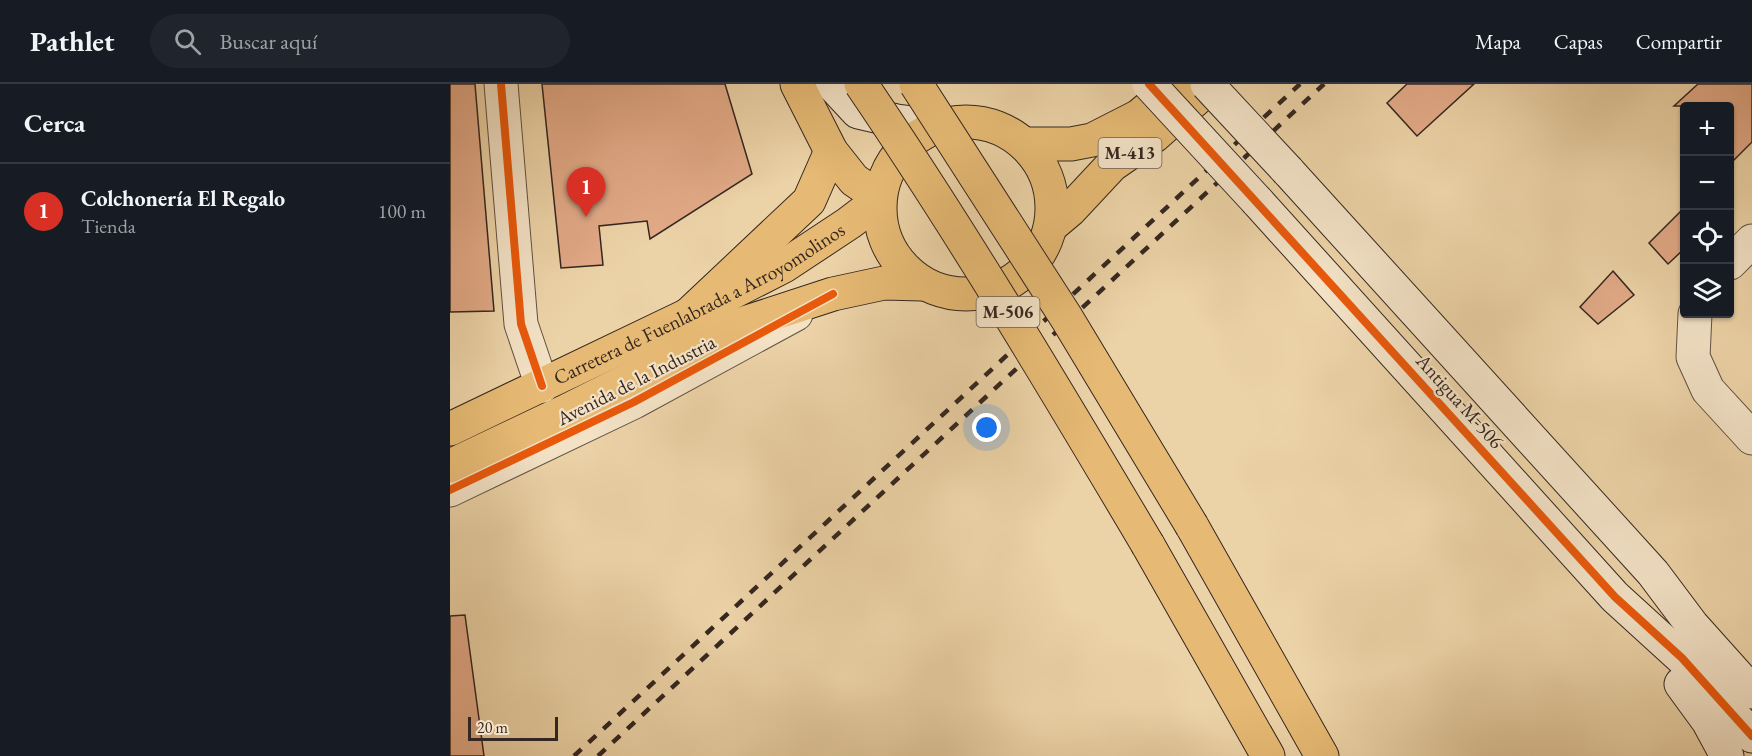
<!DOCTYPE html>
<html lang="es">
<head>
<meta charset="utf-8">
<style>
  body { margin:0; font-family:"EB Garamond",serif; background:#20242c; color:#f1f3f6 }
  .controls { position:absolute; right:18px; top:18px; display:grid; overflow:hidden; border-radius:6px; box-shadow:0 2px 4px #0004 }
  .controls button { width:54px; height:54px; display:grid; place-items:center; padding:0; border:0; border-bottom:2px solid #363941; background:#171b24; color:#f1f3f6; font:30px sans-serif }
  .scale { position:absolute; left:18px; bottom:15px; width:90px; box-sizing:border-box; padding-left:6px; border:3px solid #342620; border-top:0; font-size:16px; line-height:21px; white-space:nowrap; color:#342620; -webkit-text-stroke:4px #f3e2c6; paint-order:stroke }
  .you { position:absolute; left:537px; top:344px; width:21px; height:21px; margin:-15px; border:4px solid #fff; border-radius:50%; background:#1a73e8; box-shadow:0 0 0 9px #1a73e833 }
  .badge { display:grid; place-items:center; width:39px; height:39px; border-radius:50%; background:#d93025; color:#fff; font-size:20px; font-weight:700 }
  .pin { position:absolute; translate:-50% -50px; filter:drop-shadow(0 2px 3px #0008) }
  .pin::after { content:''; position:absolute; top:32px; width:21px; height:18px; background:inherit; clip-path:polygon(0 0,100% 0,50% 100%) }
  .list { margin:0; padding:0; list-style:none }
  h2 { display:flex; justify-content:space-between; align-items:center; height:78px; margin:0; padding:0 24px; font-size:26px }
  h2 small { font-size:20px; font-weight:400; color:#9ea1a6 }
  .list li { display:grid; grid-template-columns:39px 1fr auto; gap:18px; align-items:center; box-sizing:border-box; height:96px; padding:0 24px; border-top:2px solid #363941 }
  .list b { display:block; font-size:22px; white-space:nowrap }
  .list p { margin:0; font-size:20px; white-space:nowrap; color:#9ea1a6 }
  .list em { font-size:20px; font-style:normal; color:#9ea1a6 }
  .icon { flex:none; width:33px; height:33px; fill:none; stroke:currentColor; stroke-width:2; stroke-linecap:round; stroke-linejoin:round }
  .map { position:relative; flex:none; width:1302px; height:672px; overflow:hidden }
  header { display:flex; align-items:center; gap:36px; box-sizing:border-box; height:84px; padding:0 30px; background:#171b24; border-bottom:2px solid #363941 }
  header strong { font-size:28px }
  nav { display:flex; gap:33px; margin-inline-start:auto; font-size:21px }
  .search { width:420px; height:54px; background:#20242c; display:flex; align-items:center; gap:15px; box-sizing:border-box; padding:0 21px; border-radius:33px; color:#9ea1a6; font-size:22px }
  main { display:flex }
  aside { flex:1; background:#171b24 }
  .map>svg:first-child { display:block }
  .building { fill:#e2aa87; stroke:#342620; stroke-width:1.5 }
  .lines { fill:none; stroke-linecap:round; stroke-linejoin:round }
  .street-casing { stroke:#625142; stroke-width:35 }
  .secondary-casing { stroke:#342620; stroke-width:35 }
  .primary-casing { stroke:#342620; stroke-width:35 }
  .highway-casing { stroke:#342620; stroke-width:35 }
  .street { stroke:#f3e2c6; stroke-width:33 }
  .secondary { stroke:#f3e2c6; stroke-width:33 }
  .primary { stroke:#e6ba74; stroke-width:33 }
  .highway { stroke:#e6ba74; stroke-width:33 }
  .rail { stroke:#342620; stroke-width:4.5; stroke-dasharray:10 10; stroke-linecap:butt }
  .secondary-bridge-casing { stroke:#342620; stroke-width:35; stroke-linecap:butt }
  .highway-bridge-casing { stroke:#342620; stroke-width:35; stroke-linecap:butt }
  .secondary-bridge { stroke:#f3e2c6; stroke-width:33 }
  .highway-bridge { stroke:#e6ba74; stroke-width:33 }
  .cycleway-casing { stroke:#f3e2c6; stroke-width:11 }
  .cycleway { stroke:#e8590c; stroke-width:8 }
  .labels { text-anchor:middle; stroke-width:4.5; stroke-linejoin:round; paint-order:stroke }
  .shield { fill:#f3e2c6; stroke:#6d5e52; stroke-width:1.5 }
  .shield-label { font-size:18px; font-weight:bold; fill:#342620 }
  .street-label { font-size:20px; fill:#342620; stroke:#f3e2c6 }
</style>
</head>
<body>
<header>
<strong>Pathlet</strong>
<div class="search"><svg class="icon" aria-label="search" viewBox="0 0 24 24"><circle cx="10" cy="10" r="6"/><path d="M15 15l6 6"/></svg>Buscar aquí</div>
<nav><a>Mapa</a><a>Capas</a><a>Compartir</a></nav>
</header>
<main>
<aside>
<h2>Cerca<small></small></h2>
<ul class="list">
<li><span class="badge">1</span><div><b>Colchonería El Regalo</b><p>Tienda</p></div><em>100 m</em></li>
</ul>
</aside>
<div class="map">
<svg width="1302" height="672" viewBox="0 0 1302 672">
  <rect width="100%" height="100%" fill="#ecd3a7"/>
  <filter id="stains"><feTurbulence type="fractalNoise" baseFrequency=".00333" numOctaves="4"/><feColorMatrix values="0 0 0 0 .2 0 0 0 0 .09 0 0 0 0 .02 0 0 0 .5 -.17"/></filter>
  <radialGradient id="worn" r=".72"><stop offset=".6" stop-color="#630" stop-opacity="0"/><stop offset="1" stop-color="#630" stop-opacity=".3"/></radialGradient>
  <!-- building -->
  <g class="building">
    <path d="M 0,0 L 25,0 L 44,227 L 0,228 Z"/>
    <path d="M 92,0 L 275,0 L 302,90 L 200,155 L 197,137 L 149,142 L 153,181 L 111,184 Z"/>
    <path d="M 957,0 L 1024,0 L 967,52 L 937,19 Z"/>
    <path d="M 1248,0 L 1302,0 L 1302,58 L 1280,80 L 1280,22 L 1224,22 Z"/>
    <path d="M 1234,124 L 1234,165 L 1218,180 L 1199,159 Z"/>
    <path d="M 1163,187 L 1184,211 L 1148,240 L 1130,223 Z"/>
    <path d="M 15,531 L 34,672 L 0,672 L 0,532 Z"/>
  </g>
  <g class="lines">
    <defs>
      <g id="street">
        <path d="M 51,0 L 71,240 L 92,302"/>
        <path d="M 1280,179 L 1302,157"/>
        <path d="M 1245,230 L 1243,273 L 1258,306 L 1302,354"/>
        <path d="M 0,406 L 184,318 L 346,230"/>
      </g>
      <g id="secondary">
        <path d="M 382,0 L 408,28 L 447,37 L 487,42"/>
        <path d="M 838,87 L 1203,489 L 1242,541 L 1302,608"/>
        <path d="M 807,117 L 1165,513 L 1232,574 L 1302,652"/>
        <path d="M 1231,600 L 1258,637 L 1277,672"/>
      </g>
      <g id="primary">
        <circle cx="516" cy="124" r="86"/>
        <path d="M 574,60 L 621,60 L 642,56 L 689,32 L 727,0"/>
        <path d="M 601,142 L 620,126 L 662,81 L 704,52 L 763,0"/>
        <path id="s1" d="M 0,345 L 238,231 L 334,182 L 399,139 L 428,117"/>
        <path d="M 0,382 L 114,328 L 285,242 L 383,210 L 434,199 L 472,200"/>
      </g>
      <g id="highway">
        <path d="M 347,0 L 381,67 L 404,96 L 429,113"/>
        <path d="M 238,231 L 359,117 L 381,67"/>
        <path d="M 742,442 L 872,672"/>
        <path d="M 698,461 L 818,672"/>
      </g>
    </defs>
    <!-- street casing -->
    <use href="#street" class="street-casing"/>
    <!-- secondary casing -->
    <use href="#secondary" class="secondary-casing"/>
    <!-- primary casing -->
    <use href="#primary" class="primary-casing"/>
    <!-- highway casing -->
    <use href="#highway" class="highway-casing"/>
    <!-- street -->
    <use href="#street" class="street"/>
    <!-- secondary -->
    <use href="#secondary" class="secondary"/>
    <!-- primary -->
    <use href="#primary" class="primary"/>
    <!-- highway -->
    <use href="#highway" class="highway"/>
    <!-- rail -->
    <g class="rail">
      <path d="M 124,672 L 850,0"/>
      <path d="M 148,672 L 874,0"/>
    </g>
    <defs>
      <g id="secondary-bridge">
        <path d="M 699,0 L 807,117"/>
        <path d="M 757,0 L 838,87"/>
      </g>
      <g id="highway-bridge">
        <path d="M 411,0 C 513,150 606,306 698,461"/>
        <path d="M 466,0 L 616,233 L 742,442"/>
      </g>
    </defs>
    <!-- secondary-bridge casing -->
    <use href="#secondary-bridge" class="secondary-bridge-casing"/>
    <!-- highway-bridge casing -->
    <use href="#highway-bridge" class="highway-bridge-casing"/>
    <!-- secondary-bridge -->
    <use href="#secondary-bridge" class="secondary-bridge"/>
    <!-- highway-bridge -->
    <use href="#highway-bridge" class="highway-bridge"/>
    <defs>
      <g id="cycleway">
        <path d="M 51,0 L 71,240 L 92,302"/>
        <path d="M 699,0 L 1165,513 L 1232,574 L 1302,652"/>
        <path d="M 0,406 L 184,318 L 383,210"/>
      </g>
    </defs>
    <!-- cycleway casing -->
    <use href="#cycleway" class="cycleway-casing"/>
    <!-- cycleway -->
    <use href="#cycleway" class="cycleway"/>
  </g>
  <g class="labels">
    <!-- shield labels -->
    <g class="shield">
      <rect x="648.5" y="54" width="63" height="30" rx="4.5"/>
      <rect x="526.5" y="213" width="63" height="30" rx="4.5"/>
    </g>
    <g class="shield-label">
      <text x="680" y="75">M-413</text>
      <text x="558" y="234">M-506</text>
    </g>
    <!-- street labels -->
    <g class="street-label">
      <text dy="7" stroke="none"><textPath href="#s1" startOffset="279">Carretera de Fuenlabrada a Arroyomolinos</textPath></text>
      <text transform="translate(186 296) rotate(-27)" y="7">Avenida de la Industria</text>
      <text transform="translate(1010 317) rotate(48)" y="7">Antigua M-506</text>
    </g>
  </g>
  <rect width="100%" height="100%" filter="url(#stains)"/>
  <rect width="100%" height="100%" fill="url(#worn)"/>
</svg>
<div class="controls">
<button>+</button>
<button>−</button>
<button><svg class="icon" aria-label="locate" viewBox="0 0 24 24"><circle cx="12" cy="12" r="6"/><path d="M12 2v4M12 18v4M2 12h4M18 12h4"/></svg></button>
<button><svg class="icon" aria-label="layers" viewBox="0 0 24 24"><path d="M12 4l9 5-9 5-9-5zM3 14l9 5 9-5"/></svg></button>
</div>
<div class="scale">20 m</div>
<div class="you"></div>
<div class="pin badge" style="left:136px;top:133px">1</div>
</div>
</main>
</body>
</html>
